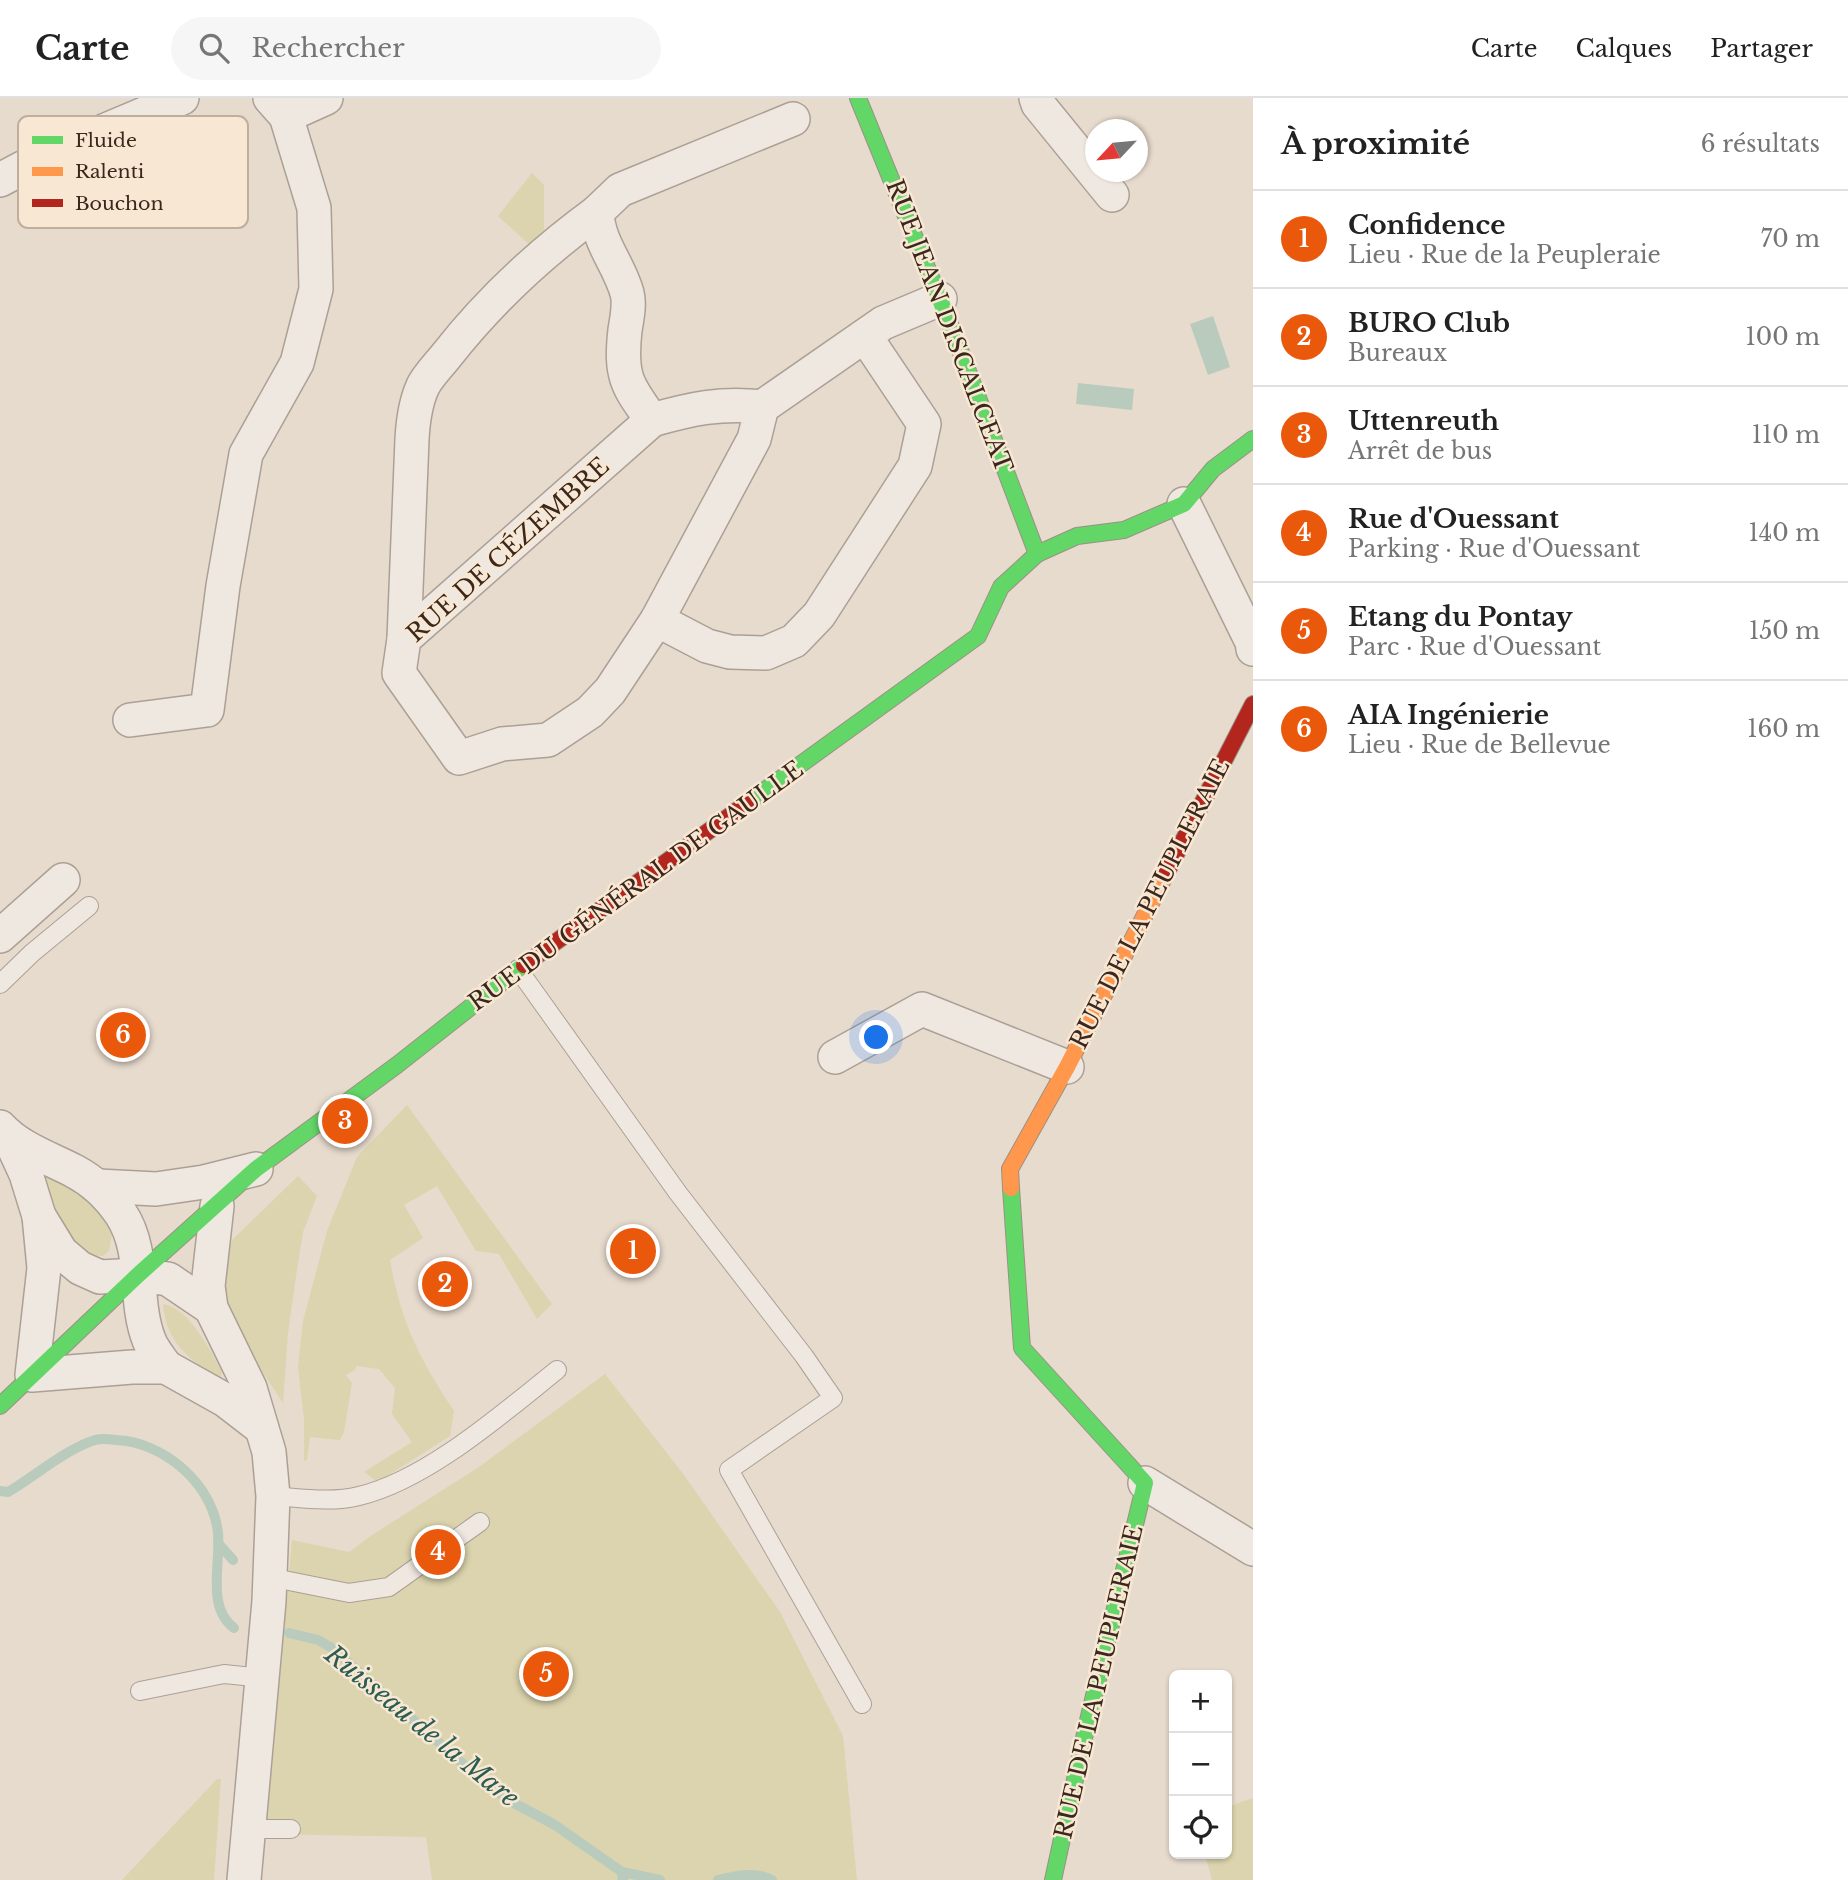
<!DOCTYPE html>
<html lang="fr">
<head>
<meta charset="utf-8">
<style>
  body { margin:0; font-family:"Libre Baskerville",serif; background:#f6f6f6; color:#222 }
  .controls { position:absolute; right:21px; bottom:21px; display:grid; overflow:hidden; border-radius:10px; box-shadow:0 2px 5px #0004 }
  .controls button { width:63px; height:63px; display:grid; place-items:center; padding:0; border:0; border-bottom:2px solid #e0e0e0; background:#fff; color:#222; font:35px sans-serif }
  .compass { position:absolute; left:1085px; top:21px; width:63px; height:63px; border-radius:50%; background:#fff; box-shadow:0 2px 5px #0004; rotate:244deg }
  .you { position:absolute; left:877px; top:940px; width:24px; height:24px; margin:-18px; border:5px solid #fff; border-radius:50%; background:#1a73e8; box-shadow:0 0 0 10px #1a73e833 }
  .badge { display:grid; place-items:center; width:46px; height:46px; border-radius:50%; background:#ea580c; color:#fff; font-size:23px; font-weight:700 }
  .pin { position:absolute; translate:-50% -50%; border:4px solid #fff; box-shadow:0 2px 7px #0006 }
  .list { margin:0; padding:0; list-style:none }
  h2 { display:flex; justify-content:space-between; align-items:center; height:91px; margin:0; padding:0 28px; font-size:30px }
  h2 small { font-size:23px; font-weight:400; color:#767676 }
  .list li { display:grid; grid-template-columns:46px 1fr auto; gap:21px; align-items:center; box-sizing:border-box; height:98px; padding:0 28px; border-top:2px solid #e0e0e0 }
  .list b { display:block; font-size:26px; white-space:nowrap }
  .list p { margin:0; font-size:23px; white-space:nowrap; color:#767676 }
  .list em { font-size:23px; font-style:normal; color:#767676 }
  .icon { flex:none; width:38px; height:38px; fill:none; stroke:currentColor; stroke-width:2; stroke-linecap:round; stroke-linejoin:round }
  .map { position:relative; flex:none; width:1253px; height:1782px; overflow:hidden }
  header { display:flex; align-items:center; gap:42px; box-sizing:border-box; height:98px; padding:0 35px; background:#fff; border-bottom:2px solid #e0e0e0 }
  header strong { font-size:33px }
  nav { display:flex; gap:38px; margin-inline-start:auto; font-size:24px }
  .search { width:490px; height:63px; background:#f6f6f6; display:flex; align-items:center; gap:18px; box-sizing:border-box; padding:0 24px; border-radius:38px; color:#767676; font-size:26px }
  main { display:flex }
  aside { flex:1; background:#fff }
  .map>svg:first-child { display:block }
  .green { fill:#dbd4ae }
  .water { fill:#b9cbbd }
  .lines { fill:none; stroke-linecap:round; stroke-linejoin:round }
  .stream { stroke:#b9cbbd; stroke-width:10 }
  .lane-casing { stroke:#aca096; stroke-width:20 }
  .street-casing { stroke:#aca096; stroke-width:36 }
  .fast-casing { stroke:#9c9086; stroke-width:18 }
  .slow-casing { stroke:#9c9086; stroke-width:18 }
  .jam-casing { stroke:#9c9086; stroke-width:18 }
  .lane { stroke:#efe8e0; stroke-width:18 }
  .street { stroke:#efe8e0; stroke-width:33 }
  .fast { stroke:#63d668; stroke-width:16 }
  .slow { stroke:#ff974d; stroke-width:16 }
  .jam { stroke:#b3261e; stroke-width:16 }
  .labels { text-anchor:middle; stroke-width:5; stroke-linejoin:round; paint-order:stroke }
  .street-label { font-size:24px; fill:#3c271d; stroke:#f8e8d3 }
  .water-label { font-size:26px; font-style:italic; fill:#2b5d52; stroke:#f8e8d3 }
  .key { fill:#f8e8d3; stroke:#c0ae9c; stroke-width:2 }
  .key-label { font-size:19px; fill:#3c271d }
</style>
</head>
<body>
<header>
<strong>Carte</strong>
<div class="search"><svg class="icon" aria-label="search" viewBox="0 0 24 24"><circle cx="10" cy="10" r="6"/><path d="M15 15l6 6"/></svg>Rechercher</div>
<nav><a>Carte</a><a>Calques</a><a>Partager</a></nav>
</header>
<main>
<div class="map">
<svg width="1253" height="1782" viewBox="0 0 1253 1782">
  <rect width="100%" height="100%" fill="#e7dbcd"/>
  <!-- green -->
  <g class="green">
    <path d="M 532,75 L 544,87 L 544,136 L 531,148 L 498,118 Z"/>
    <path d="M 407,1007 L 552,1206 L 537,1221 L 499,1156 L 476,1153 L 437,1088 L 404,1107 L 423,1140 L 390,1162 C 401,1225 419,1260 454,1313 L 450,1338 L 381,1382 L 375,1382 L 364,1374 L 412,1344 L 392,1316 L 395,1290 L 379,1271 L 356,1268 L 355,1272 L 346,1277 L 352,1285 L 344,1334 L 340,1342 L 310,1339 L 307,1362 L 304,1363 L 304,1321 L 298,1269 L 303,1223 L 327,1133 L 357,1059 Z"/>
    <path d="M 40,1070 L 96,1106 L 113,1130 L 109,1153 L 103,1158 C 83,1158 63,1142 55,1124 C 47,1109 45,1087 40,1070 Z"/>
    <path d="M 298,1078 L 317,1098 L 303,1134 L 297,1171 L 288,1235 L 283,1305 L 235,1232 L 223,1204 L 222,1158 L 234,1140 Z"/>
    <path d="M 163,1206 C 189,1210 211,1253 222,1274 L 221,1279 L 216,1280 C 187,1259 166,1243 163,1206 Z"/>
    <path d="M 605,1276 L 684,1377 L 780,1514 L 843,1638 L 857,1782 L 432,1782 L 426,1739 L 266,1736 L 292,1442 L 349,1454 L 372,1437 L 479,1369 Z"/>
    <path d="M 217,1681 L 221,1681 L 214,1782 L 122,1782 Z"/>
    <path d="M 1253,1700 L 1253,1782 L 1212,1782 L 1205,1756 L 1227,1756 L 1227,1709 Z"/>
  </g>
  <!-- water -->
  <g class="water">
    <path d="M 1213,218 L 1230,269 L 1208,277 L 1190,226 Z"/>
    <path d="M 1078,285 L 1134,291 L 1132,312 L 1076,306 Z"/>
  </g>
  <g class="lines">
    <!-- stream -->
    <g class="stream">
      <path d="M 0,1393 L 8,1394 C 35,1378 66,1351 95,1342 C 102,1340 109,1341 116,1342 C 164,1344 213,1386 218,1435 C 221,1466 206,1509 234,1530"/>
      <path d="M 218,1445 L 233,1462"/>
      <path d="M 289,1535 L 318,1542 L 332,1550 L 481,1682 L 512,1704 L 555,1727 L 622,1774 L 623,1782"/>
      <path d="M 622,1774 L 660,1782"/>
      <path d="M 718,1782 C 736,1778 755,1773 772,1782"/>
    </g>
    <defs>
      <g id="lane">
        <path d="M 518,871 L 678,1095 L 804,1258 L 833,1300 L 729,1372 L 862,1606"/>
        <path d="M 0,886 L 32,855 L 89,808"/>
        <path d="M 273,1398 C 301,1400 331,1405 359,1398 C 427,1382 503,1315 557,1272"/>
        <path d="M 269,1479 L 349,1495 L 389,1489 L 480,1424"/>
        <path d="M 140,1593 L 224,1576 L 263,1580"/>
        <path d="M 249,1731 L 291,1731"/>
      </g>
      <g id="street">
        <path d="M 270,0 L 286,18 L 326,0"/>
        <path d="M 1036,0 L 1038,6 L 1112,97"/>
        <path d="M 0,82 L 49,56 L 182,0"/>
        <path d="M 762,309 L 754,341 L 657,522 L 610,593 L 590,614 L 548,642 L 502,646 L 459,660 L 399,575 L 404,541 L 652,322 C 690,311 722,304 762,309 L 883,225 L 940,201"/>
        <path d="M 652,322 C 626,287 620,277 625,232 C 627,220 630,206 627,195 C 619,166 598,145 597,114 L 620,92 L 793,21"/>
        <path d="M 1184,406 L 1252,544 L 1253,551"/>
        <path d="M 657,522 L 707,548 L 730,554 L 766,555 L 794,543 L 819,517 L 915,368 L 924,326 L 865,238"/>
        <path d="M 404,541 L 412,341 C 413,323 415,305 423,288 C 428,278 438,268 446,258 C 489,203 541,155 597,114"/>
        <path d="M 130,622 L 207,612 L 223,488 L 246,356 L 297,265 L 316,191 L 314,110 L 286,18"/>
        <path d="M 0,838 L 63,782"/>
        <path d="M 835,959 L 922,911 L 1067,969"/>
        <path d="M 0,1029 C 19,1050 49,1060 74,1073 C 93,1083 109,1098 121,1116 C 146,1154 133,1201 149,1242 C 152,1251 160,1260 166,1269"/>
        <path d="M 8,1037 L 26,1076 L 39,1118 L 61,1154 L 80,1170 L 100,1179 L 138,1177 L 168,1181 L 211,1210"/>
        <path d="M 98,1088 L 156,1091 L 204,1084 L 256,1071"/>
        <path d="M 217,1108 L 208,1188 L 211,1210 L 250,1290 L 269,1354 L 273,1398 L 269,1503 L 244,1782"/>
        <path d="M 39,1118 L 44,1170 L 32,1277 L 132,1269 L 166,1269 L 225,1302 L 260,1329"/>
        <path d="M 1145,1385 L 1253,1451"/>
      </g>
      <g id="fast">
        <path d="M 858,0 L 952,231 L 1037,456"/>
        <path d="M 750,703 L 978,538 L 1001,489 L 1037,456 L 1077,438 L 1124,432 L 1184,406 L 1213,371 L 1253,341"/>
        <path d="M 1011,1090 L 1022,1250 L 1145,1385 L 1086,1631 L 1053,1782"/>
        <path d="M 0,1308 L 138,1177 L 256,1071 L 397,967 L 524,867"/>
      </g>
      <path id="slow" d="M 1011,1090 L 1010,1071 L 1067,969 L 1166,776"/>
      <g id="jam">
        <path d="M 1166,776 L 1253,606"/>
        <path d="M 524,867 L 750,703"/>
      </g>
    </defs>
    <!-- lane casing -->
    <use href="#lane" class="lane-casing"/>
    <!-- street casing -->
    <use href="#street" class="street-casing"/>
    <!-- fast casing -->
    <use href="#fast" class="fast-casing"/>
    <!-- slow casing -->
    <use href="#slow" class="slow-casing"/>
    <!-- jam casing -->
    <use href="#jam" class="jam-casing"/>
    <!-- lane -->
    <use href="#lane" class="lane"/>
    <!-- street -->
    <use href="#street" class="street"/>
    <!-- fast -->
    <use href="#fast" class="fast"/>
    <!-- slow -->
    <use href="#slow" class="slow"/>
    <!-- jam -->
    <use href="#jam" class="jam"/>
  </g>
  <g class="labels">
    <!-- street labels -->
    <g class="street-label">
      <text transform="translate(949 228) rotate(69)" y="8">RUE JEAN DISCALCEAT</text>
      <text transform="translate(508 452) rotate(-42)" y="8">RUE DE CÉZEMBRE</text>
      <text transform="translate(636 788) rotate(-36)" y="8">RUE DU GÉNÉRAL DE GAULLE</text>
      <text transform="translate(1150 806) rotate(-63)" y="8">RUE DE LA PEUPLERAIE</text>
      <text transform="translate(1099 1584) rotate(-77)" y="8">RUE DE LA PEUPLERAIE</text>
    </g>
    <!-- water labels -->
    <g class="water-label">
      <text transform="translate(422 1628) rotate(39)" y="9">Ruisseau de la Mare</text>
    </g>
  </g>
  <!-- legend -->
  <rect x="18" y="18" width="230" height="112" rx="10" class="key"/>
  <rect x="32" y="38" width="31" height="8" fill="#63d668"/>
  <rect x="32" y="69" width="31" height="9" fill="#ff974d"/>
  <rect x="32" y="101" width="31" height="8" fill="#b3261e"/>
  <g class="key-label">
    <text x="75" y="49">Fluide</text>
    <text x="75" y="80">Ralenti</text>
    <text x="75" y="112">Bouchon</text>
  </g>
</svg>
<div class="controls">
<button>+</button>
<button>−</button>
<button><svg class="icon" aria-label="locate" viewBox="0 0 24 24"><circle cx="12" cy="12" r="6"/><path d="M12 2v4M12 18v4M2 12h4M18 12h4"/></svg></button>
</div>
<svg class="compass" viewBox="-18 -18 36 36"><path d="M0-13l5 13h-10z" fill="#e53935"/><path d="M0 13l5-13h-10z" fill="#767676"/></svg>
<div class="you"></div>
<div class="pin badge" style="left:633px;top:1153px">1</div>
<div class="pin badge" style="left:445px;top:1186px">2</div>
<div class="pin badge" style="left:345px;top:1023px">3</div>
<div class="pin badge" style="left:438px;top:1454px">4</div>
<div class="pin badge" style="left:546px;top:1576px">5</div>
<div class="pin badge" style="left:123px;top:937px">6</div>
</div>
<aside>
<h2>À proximité<small>6 résultats</small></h2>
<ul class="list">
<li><span class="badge">1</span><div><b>Confidence</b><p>Lieu · Rue de la Peupleraie</p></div><em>70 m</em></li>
<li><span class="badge">2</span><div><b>BURO Club</b><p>Bureaux</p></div><em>100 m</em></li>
<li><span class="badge">3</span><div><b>Uttenreuth</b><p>Arrêt de bus</p></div><em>110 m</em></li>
<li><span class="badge">4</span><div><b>Rue d'Ouessant</b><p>Parking · Rue d'Ouessant</p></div><em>140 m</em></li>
<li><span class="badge">5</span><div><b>Etang du Pontay</b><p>Parc · Rue d'Ouessant</p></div><em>150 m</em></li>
<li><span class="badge">6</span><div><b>AIA Ingénierie</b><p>Lieu · Rue de Bellevue</p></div><em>160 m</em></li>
</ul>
</aside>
</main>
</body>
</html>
